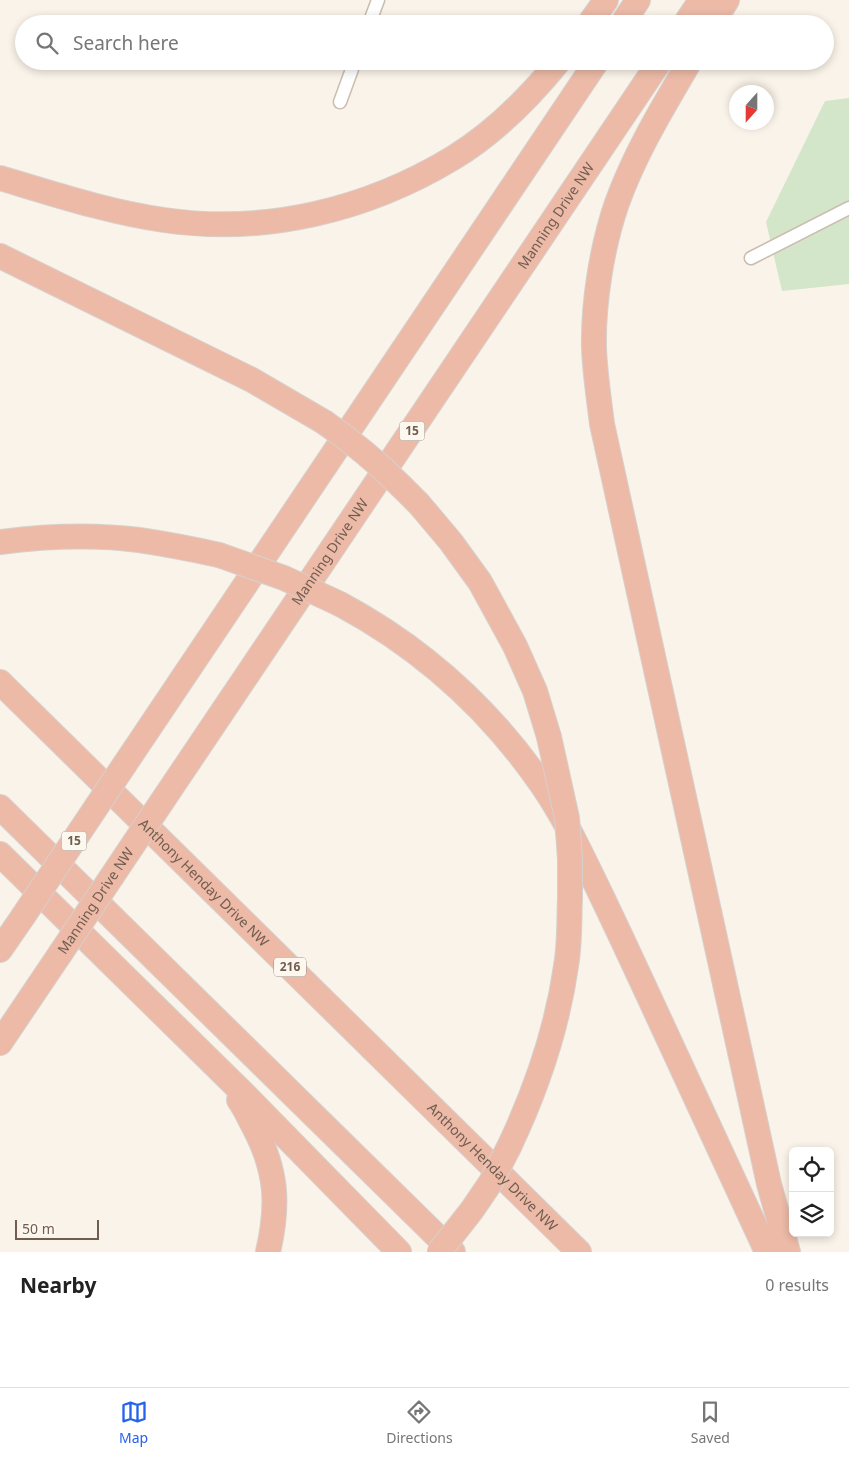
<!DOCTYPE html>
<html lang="en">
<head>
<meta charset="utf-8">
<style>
  body { margin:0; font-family:"Noto Sans",sans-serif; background:#f6f6f6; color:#222 }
  .controls { position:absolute; right:15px; bottom:15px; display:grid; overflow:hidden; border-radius:8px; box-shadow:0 2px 8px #0003 }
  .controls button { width:45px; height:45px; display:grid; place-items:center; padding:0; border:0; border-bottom:1px solid #e0e0e0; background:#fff; color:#222; font:25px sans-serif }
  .compass { position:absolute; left:729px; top:85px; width:45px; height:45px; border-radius:50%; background:#fff; box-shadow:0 2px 8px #0003; rotate:201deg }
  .scale { position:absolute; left:15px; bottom:12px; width:84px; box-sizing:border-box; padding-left:5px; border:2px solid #715c50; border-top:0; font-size:14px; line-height:18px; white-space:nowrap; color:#715c50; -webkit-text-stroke:4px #fdf8ef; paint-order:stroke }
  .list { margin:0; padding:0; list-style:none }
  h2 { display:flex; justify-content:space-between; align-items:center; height:65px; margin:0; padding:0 20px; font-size:21px }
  h2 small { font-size:16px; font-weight:400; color:#767676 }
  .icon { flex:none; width:28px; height:28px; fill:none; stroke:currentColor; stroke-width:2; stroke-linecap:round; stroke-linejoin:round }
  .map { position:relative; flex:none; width:849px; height:1252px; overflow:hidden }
  .search { position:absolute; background:#fff; box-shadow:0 2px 8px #0003; left:15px; right:15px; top:15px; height:55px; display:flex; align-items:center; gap:12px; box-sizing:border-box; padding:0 18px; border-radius:28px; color:#767676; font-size:19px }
  .sheet { height:135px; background:#fff }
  nav { display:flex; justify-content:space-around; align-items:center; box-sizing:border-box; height:70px; border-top:1px solid #e0e0e0; background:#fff; font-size:14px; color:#767676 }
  nav a { display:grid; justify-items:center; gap:2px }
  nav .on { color:#2563eb }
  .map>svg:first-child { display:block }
  .green { fill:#d4e6c9 }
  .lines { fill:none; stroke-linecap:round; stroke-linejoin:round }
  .street-casing { stroke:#cbbcb0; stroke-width:15 }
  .highway-casing { stroke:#d7d1ce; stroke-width:26 }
  .street { stroke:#fff; stroke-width:12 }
  .highway { stroke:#ecbaa7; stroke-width:24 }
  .highway-bridge-casing { stroke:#d7d1ce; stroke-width:26; stroke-linecap:butt }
  .highway-bridge { stroke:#ecbaa7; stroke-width:24 }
  .labels { text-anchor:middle; stroke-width:4.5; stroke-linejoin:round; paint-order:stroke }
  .shield { fill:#fdf8ef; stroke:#9b8b80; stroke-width:1 }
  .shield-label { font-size:12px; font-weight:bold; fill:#715c50 }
  .street-label { font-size:14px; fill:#715c50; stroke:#fdf8ef }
</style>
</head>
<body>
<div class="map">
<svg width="849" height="1252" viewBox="0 0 849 1252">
  <rect width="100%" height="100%" fill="#faf3e9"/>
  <!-- green -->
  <path class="green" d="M 849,98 L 849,284 L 782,291 L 766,222 L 825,101 Z"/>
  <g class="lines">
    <defs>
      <g id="street">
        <path d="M 369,24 L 378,0"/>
        <path d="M 340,102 L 355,61"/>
        <path d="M 751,258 L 849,208"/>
      </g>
      <g id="highway">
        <path d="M 589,24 L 606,0"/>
        <path d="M 622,24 L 638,0"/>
        <path d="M 685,24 L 701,0"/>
        <path d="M 712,24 L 727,0"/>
        <path d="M 690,61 C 663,107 635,153 617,203 C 602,246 593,303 594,348 C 595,374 599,399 602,424 L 769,1184 L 788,1252"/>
        <path d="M 0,178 C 54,194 108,212 164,220 C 265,235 367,210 453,158 C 494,133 529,98 559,61"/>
        <path d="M 0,256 L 252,380 L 324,422"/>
        <path d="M 402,487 L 419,504 L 451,542 L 480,582 L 515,646 L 535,691 L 549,737"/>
        <path d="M 0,542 C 46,536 93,534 139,540 C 166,544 192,549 219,555"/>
        <path d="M 340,604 C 422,648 489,708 542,785 C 562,814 577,845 592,876 C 612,917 631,958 650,999 C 689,1083 728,1168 767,1252"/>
        <path id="s1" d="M 0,682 L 579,1252"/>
        <path d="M 125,764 L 597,61"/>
        <path id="s2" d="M 163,800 L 660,61"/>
        <path d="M 0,807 L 453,1252"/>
        <path d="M 0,854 L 247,1097 L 399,1252"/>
        <path d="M 0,950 L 22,918"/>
        <path d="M 0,1043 L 60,954"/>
        <path d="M 239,1100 C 245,1108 249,1118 254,1127 C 277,1171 279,1204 268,1252"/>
        <path d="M 509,1147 C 536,1090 557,1030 566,966 C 570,944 569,921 570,898"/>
      </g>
    </defs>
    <!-- street casing -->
    <use href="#street" class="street-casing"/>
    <!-- highway casing -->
    <use href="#highway" class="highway-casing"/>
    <!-- street -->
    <use href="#street" class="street"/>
    <!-- highway -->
    <use href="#highway" class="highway"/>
    <defs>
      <g id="highway-bridge">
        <path d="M 324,422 C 353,442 377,462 402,487"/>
        <path d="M 219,555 L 284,578 L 340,604"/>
        <path d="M 549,737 L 567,818 L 570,859 L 570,898"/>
        <path d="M 22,918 L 125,764"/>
        <path id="s3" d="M 60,954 L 163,800"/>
        <path d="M 439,1252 L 472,1210 L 491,1182 L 509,1147"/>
      </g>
    </defs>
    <!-- highway-bridge casing -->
    <use href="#highway-bridge" class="highway-bridge-casing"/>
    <!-- highway-bridge -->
    <use href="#highway-bridge" class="highway-bridge"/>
  </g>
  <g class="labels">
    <!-- shield labels -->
    <g class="shield">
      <rect x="399.5" y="421.5" width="25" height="19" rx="4"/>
      <rect x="61.5" y="831.5" width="25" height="19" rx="4"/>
      <rect x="274" y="957.5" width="32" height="19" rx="4"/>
    </g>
    <g class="shield-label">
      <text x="412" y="435">15</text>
      <text x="74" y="845">15</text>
      <text x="290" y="971">216</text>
    </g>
    <!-- street labels -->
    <g class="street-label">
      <text dy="5" stroke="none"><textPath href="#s2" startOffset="704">Manning Drive NW</textPath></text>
      <text dy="5" stroke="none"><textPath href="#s2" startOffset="299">Manning Drive NW</textPath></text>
      <text dy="5" stroke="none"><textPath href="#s1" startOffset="286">Anthony Henday Drive NW</textPath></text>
      <text dy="5" stroke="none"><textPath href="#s3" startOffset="64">Manning Drive NW</textPath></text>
      <text dy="5" stroke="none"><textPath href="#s1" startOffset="691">Anthony Henday Drive NW</textPath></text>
    </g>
  </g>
</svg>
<div class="controls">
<button><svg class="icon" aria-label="locate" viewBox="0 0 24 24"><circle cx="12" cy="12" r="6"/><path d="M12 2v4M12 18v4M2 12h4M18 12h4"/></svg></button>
<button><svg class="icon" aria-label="layers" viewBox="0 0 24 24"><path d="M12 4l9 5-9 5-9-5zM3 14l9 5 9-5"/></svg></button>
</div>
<svg class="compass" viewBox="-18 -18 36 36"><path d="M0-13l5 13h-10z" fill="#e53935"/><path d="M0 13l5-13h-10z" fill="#767676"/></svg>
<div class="scale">50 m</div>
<div class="search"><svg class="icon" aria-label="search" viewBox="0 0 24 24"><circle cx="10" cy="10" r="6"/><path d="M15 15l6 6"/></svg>Search here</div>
</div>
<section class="sheet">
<h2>Nearby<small>0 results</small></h2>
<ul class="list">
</ul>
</section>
<nav>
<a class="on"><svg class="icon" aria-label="map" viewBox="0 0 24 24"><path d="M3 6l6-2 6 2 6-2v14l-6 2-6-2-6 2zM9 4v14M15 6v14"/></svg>Map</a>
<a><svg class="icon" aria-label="directions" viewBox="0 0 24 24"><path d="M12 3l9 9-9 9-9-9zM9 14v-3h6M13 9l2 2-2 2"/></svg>Directions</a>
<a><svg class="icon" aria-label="saved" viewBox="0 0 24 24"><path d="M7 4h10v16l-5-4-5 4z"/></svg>Saved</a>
</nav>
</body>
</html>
